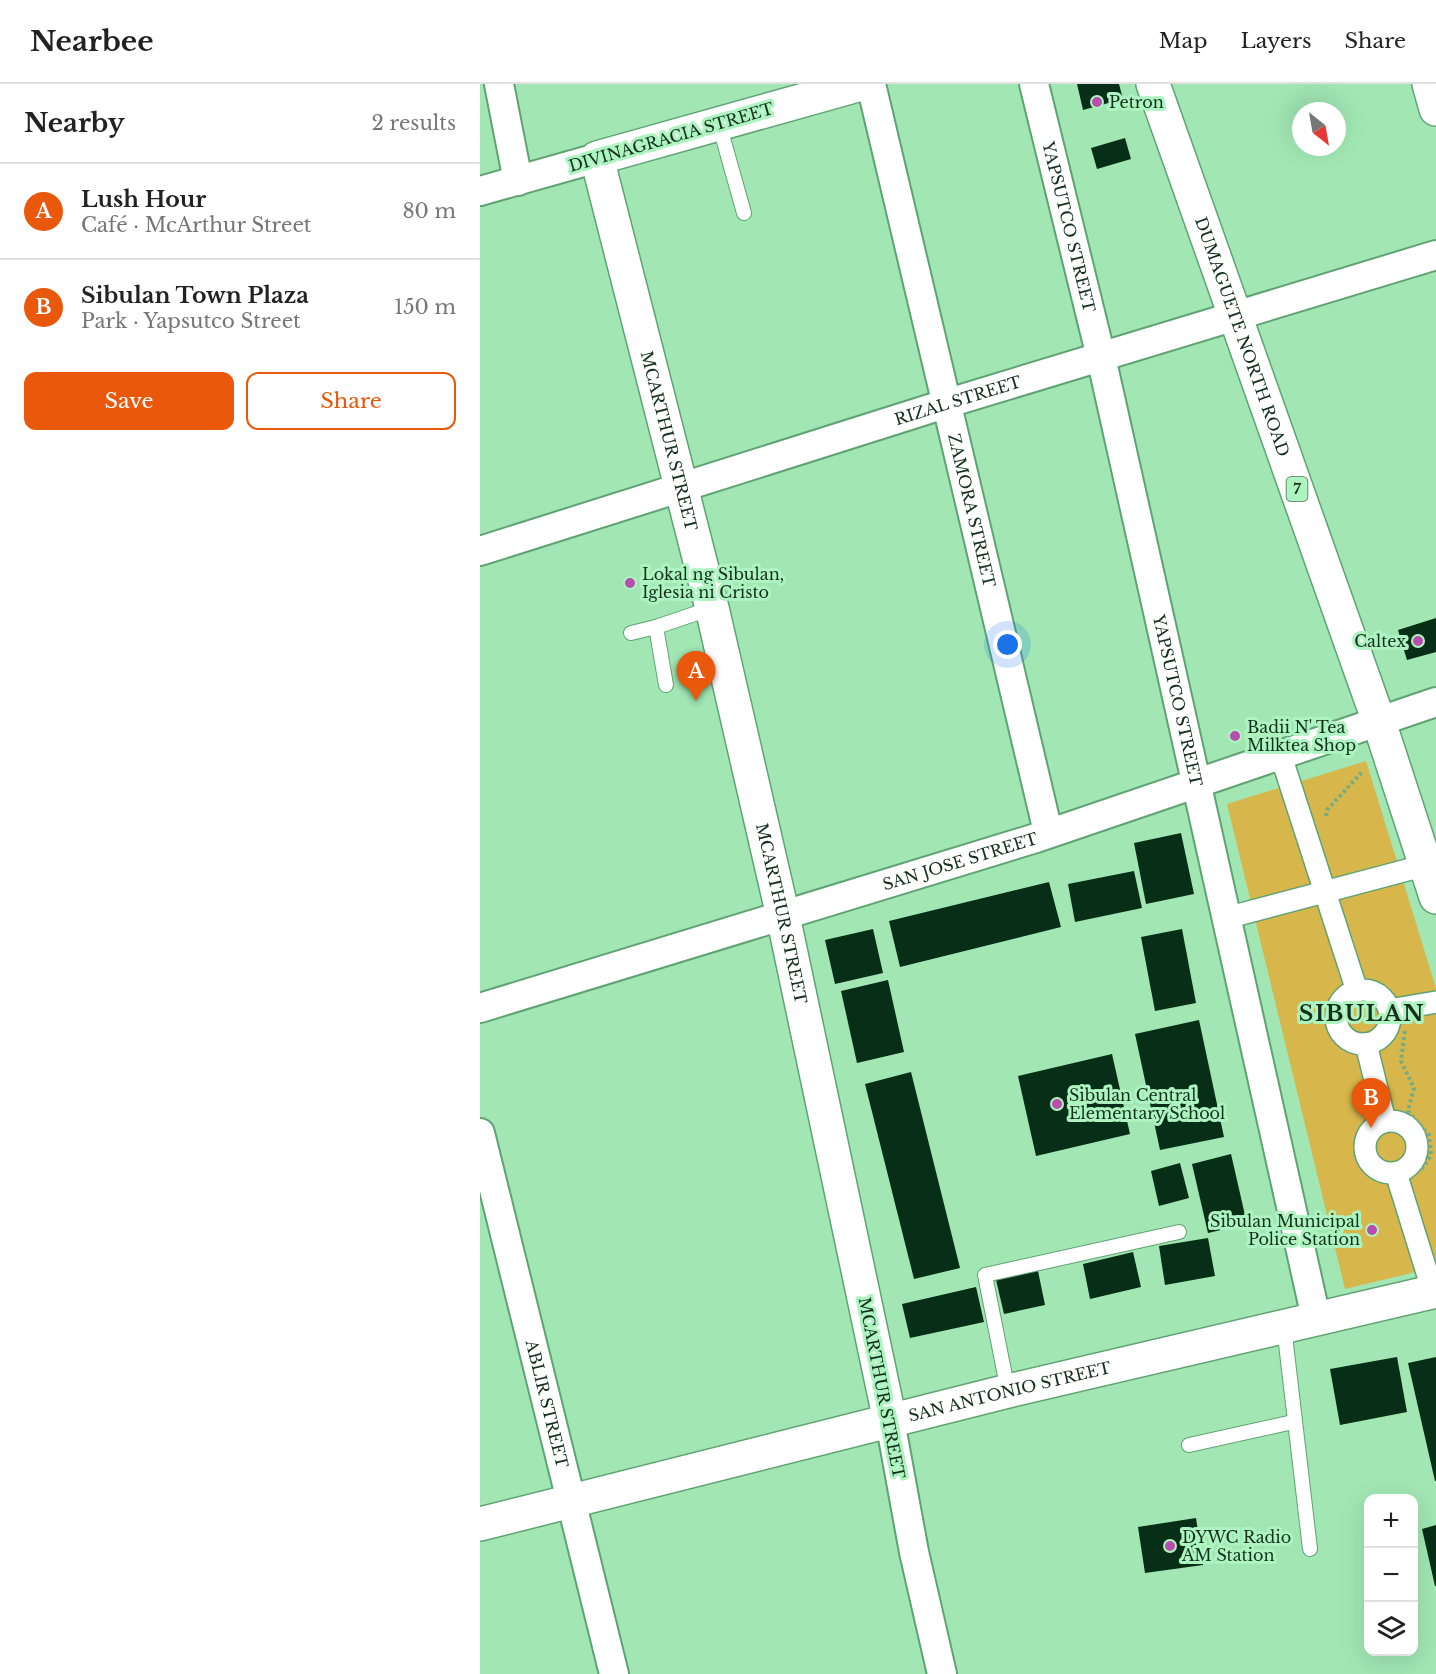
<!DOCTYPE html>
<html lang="en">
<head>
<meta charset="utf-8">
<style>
  body { margin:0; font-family:"Libre Baskerville",serif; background:#f6f6f6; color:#222 }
  .controls { position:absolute; right:18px; bottom:18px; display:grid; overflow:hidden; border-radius:12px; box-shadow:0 6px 24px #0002 }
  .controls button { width:54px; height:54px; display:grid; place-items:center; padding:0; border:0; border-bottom:2px solid #e0e0e0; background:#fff; color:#222; font:30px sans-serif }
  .compass { position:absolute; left:812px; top:18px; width:54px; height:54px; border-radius:50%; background:#fff; box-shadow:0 6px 24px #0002; rotate:149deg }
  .you { position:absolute; left:528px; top:561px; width:21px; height:21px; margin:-15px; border:4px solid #fff; border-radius:50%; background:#1a73e8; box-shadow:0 0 0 9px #1a73e833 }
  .badge { display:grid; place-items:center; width:39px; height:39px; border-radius:50%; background:#ea580c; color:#fff; font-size:20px; font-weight:700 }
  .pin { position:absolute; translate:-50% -50px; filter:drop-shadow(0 2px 3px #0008) }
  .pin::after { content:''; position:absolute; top:32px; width:21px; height:18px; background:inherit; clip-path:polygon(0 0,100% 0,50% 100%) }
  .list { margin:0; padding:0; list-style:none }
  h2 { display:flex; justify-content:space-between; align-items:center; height:78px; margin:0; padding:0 24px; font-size:26px }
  h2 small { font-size:20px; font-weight:400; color:#767676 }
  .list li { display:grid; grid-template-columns:39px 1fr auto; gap:18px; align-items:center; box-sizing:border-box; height:96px; padding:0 24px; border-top:2px solid #e0e0e0 }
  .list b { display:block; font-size:22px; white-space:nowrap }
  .list p { margin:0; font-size:20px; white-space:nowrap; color:#767676 }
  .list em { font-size:20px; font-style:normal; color:#767676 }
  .actions { display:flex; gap:12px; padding:18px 24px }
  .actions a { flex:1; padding:14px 0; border:2px solid #ea580c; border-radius:12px; text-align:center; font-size:21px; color:#ea580c }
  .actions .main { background:#ea580c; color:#fff }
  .icon { flex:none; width:33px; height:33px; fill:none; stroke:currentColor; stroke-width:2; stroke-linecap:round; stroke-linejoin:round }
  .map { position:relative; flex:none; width:956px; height:1590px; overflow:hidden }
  header { display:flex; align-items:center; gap:36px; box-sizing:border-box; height:84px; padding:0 30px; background:#fff; border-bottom:2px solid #e0e0e0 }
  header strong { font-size:28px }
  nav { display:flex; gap:33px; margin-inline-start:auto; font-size:21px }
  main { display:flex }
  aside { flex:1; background:#fff }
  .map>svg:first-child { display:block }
  .green { fill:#d7b74c }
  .building { fill:#072e16 }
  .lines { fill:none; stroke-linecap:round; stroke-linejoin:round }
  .service-casing { stroke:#5fa373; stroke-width:16 }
  .pedestrian-casing { stroke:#5fa373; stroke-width:24 }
  .minor-casing { stroke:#5fa373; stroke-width:32 }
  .tertiary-casing { stroke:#5fa373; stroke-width:36 }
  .trunk-casing { stroke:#5fa373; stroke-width:36 }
  .path { stroke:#74ac83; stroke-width:4; stroke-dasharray:3 3; stroke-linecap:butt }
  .service { stroke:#fff; stroke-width:14 }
  .pedestrian { stroke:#fff; stroke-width:21 }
  .minor { stroke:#fff; stroke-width:28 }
  .tertiary { stroke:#fff; stroke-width:33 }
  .trunk { stroke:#fff; stroke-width:33 }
  .poi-dot { fill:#b94dad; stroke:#adf4c0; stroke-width:2 }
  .labels { text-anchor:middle; stroke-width:6; stroke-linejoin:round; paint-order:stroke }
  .shield { fill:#adf4c0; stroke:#426b4e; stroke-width:1.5 }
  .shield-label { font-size:15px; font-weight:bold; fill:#14301d }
  .poi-label { font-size:16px; fill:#14301d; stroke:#adf4c0; text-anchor:start }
  .street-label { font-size:16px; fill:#14301d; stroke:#adf4c0 }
  .district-label { font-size:22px; font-weight:bold; letter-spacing:1.5px; fill:#14301d; stroke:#adf4c0 }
</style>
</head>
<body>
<header>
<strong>Nearbee</strong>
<nav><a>Map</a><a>Layers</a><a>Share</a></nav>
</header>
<main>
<aside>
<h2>Nearby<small>2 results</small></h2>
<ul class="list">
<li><span class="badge">A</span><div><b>Lush Hour</b><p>Café · McArthur Street</p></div><em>80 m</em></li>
<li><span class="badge">B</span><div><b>Sibulan Town Plaza</b><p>Park · Yapsutco Street</p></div><em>150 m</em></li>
</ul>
<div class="actions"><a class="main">Save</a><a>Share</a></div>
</aside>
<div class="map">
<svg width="956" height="1590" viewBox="0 0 956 1590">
  <rect width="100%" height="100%" fill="#a1e6b3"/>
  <!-- green -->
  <path class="green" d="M 886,677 L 956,904 L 956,1183 L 865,1205 L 747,720 Z"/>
  <!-- building -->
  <g class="building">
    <path d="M 597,0 L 639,0 L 643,15 L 603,26 Z"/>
    <path d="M 645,54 L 651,75 L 617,85 L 611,64 Z"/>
    <path d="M 956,534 L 956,568 L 927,576 L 918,546 Z"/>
    <path d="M 701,749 L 714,810 L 666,820 L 654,759 Z"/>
    <path d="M 654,787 L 662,824 L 595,838 L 588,800 Z"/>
    <path d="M 569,798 L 581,843 L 420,883 L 409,837 Z"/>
    <path d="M 393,845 L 403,889 L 355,900 L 345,856 Z"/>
    <path d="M 702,845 L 716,919 L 675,927 L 661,853 Z"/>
    <path d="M 408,896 L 424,968 L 377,979 L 361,907 Z"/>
    <path d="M 719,936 L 744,1053 L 680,1066 L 655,950 Z"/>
    <path d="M 632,970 L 650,1050 L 556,1072 L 538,992 Z"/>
    <path d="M 431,988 L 480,1184 L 434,1195 L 385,1000 Z"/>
    <path d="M 751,1070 L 767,1140 L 728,1149 L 712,1080 Z"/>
    <path d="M 700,1079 L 709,1114 L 679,1122 L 671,1087 Z"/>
    <path d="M 728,1154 L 735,1192 L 685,1201 L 679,1162 Z"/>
    <path d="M 653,1168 L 661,1203 L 610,1215 L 603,1180 Z"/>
    <path d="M 558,1187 L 565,1221 L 524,1230 L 516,1196 Z"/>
    <path d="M 496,1203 L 504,1238 L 430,1254 L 422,1220 Z"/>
    <path d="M 917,1273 L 927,1328 L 860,1341 L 850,1285 Z"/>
    <path d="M 956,1273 L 956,1397 L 955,1397 L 928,1279 Z"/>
    <path d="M 716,1434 L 723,1481 L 665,1489 L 658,1443 Z"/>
    <path d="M 956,1441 L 956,1502 L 955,1502 L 942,1445 Z"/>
  </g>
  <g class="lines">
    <defs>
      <g id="service">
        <path d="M 239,40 L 264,129"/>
        <path d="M 176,543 L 186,601"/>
        <path d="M 151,549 L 176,543 L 232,524"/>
        <path d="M 804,1243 L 830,1465"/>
        <path d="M 528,1307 L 505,1191 L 699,1148"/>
        <path d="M 709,1361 L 813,1338"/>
      </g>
      <g id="pedestrian">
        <path d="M 801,672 L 877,907"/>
        <path d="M 746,834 L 946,781"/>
        <circle cx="883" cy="933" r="27"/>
        <path d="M 909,926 L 956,918"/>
        <path d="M 886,960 L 905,1037"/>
        <circle cx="911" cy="1063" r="26"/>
        <path d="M 916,1089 L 953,1208"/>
      </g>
      <g id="minor">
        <path d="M 19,0 L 38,97"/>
        <path id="s1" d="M 391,0 L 568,748"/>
        <path id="s2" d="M 554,0 L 621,273 L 836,1234"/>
        <path d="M 0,107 L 117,74"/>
        <path id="s3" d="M 0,467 L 465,320 L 956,171"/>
        <path id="s4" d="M 0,924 L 556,754 L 956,618"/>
        <path id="s5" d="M 0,1049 L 134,1590"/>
        <path d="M 410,1337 L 434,1468 L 462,1590"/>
      </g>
      <g id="tertiary">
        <path id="s6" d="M 381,0 L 117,74 L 232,524 L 303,832 L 410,1337"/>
        <path d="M 949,0 L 956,25"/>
        <path id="s7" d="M 0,1440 L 528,1307 L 956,1207"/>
      </g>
      <g id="trunk">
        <path id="s8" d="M 673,0 L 899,638 L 956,813"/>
      </g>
    </defs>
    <!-- service casing -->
    <use href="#service" class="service-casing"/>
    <!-- pedestrian casing -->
    <use href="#pedestrian" class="pedestrian-casing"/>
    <!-- minor casing -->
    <use href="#minor" class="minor-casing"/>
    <!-- tertiary casing -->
    <use href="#tertiary" class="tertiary-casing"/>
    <!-- trunk casing -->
    <use href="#trunk" class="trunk-casing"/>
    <!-- path -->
    <g class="path">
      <path d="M 846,732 L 847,726 L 883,687"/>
      <path d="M 925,947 L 921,977 L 934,1004 L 928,1027 L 949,1051 L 951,1071 L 940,1088"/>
    </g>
    <!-- service -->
    <use href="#service" class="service"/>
    <!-- pedestrian -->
    <use href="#pedestrian" class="pedestrian"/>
    <!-- minor -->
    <use href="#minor" class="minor"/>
    <!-- tertiary -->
    <use href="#tertiary" class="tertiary"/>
    <!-- trunk -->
    <use href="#trunk" class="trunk"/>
  </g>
  <!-- markers -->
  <g class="poi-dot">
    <circle cx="617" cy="18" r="6"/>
    <circle cx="150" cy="499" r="6"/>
    <circle cx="938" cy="557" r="6"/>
    <circle cx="755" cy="652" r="6"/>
    <circle cx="577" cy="1020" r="6"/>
    <circle cx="892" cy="1146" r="6"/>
    <circle cx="690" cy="1462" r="6"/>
  </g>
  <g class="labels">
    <!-- shield labels -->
    <rect class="shield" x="806.5" y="393" width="21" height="24" rx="4.5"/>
    <g class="shield-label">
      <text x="817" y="410">7</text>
    </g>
    <!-- poi labels -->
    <g class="poi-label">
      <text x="629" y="24">Petron</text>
      <text x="162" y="496">Lokal ng Sibulan,<tspan x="162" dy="18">Iglesia ni Cristo</tspan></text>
      <text x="926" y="563" text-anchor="end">Caltex</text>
      <text x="767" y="649">Badii N' Tea<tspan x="767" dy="18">Milktea Shop</tspan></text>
      <text x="589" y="1017">Sibulan Central<tspan x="589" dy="18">Elementary School</tspan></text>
      <text x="880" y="1143" text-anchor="end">Sibulan Municipal<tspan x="880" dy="18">Police Station</tspan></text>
      <text x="702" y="1459">DYWC Radio<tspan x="702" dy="18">AM Station</tspan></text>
    </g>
    <!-- street labels -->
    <g class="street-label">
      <text transform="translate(191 53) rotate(-16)" y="6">DIVINAGRACIA STREET</text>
      <text dy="6" stroke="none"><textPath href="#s2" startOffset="147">YAPSUTCO STREET</textPath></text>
      <text dy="6" stroke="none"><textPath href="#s8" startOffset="268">DUMAGUETE NORTH ROAD</textPath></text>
      <text dy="6" stroke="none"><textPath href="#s3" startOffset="501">RIZAL STREET</textPath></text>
      <text dy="6" stroke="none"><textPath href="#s6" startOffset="566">MCARTHUR STREET</textPath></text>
      <text dy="6" stroke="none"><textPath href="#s1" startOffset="438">ZAMORA STREET</textPath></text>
      <text dy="6" stroke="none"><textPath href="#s2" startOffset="633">YAPSUTCO STREET</textPath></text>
      <text dy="6" stroke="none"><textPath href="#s4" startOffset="502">SAN JOSE STREET</textPath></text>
      <text dy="6" stroke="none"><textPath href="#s6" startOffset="1052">MCARTHUR STREET</textPath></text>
      <text transform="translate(402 1304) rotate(79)" y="6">MCARTHUR STREET</text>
      <text dy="6" stroke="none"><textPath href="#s7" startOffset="546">SAN ANTONIO STREET</textPath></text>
      <text dy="6" stroke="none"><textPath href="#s5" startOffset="279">ABLIR STREET</textPath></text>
    </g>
    <!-- district labels -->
    <g class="district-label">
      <text x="882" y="937">SIBULAN</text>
    </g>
  </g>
</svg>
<div class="controls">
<button>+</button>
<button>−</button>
<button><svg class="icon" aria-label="layers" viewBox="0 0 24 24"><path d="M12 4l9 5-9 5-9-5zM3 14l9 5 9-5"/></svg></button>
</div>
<svg class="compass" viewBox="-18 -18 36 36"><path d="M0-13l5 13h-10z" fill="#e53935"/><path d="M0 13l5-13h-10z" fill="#767676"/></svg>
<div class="you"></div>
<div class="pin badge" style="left:216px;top:617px">A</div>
<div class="pin badge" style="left:891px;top:1044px">B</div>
</div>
</main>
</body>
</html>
